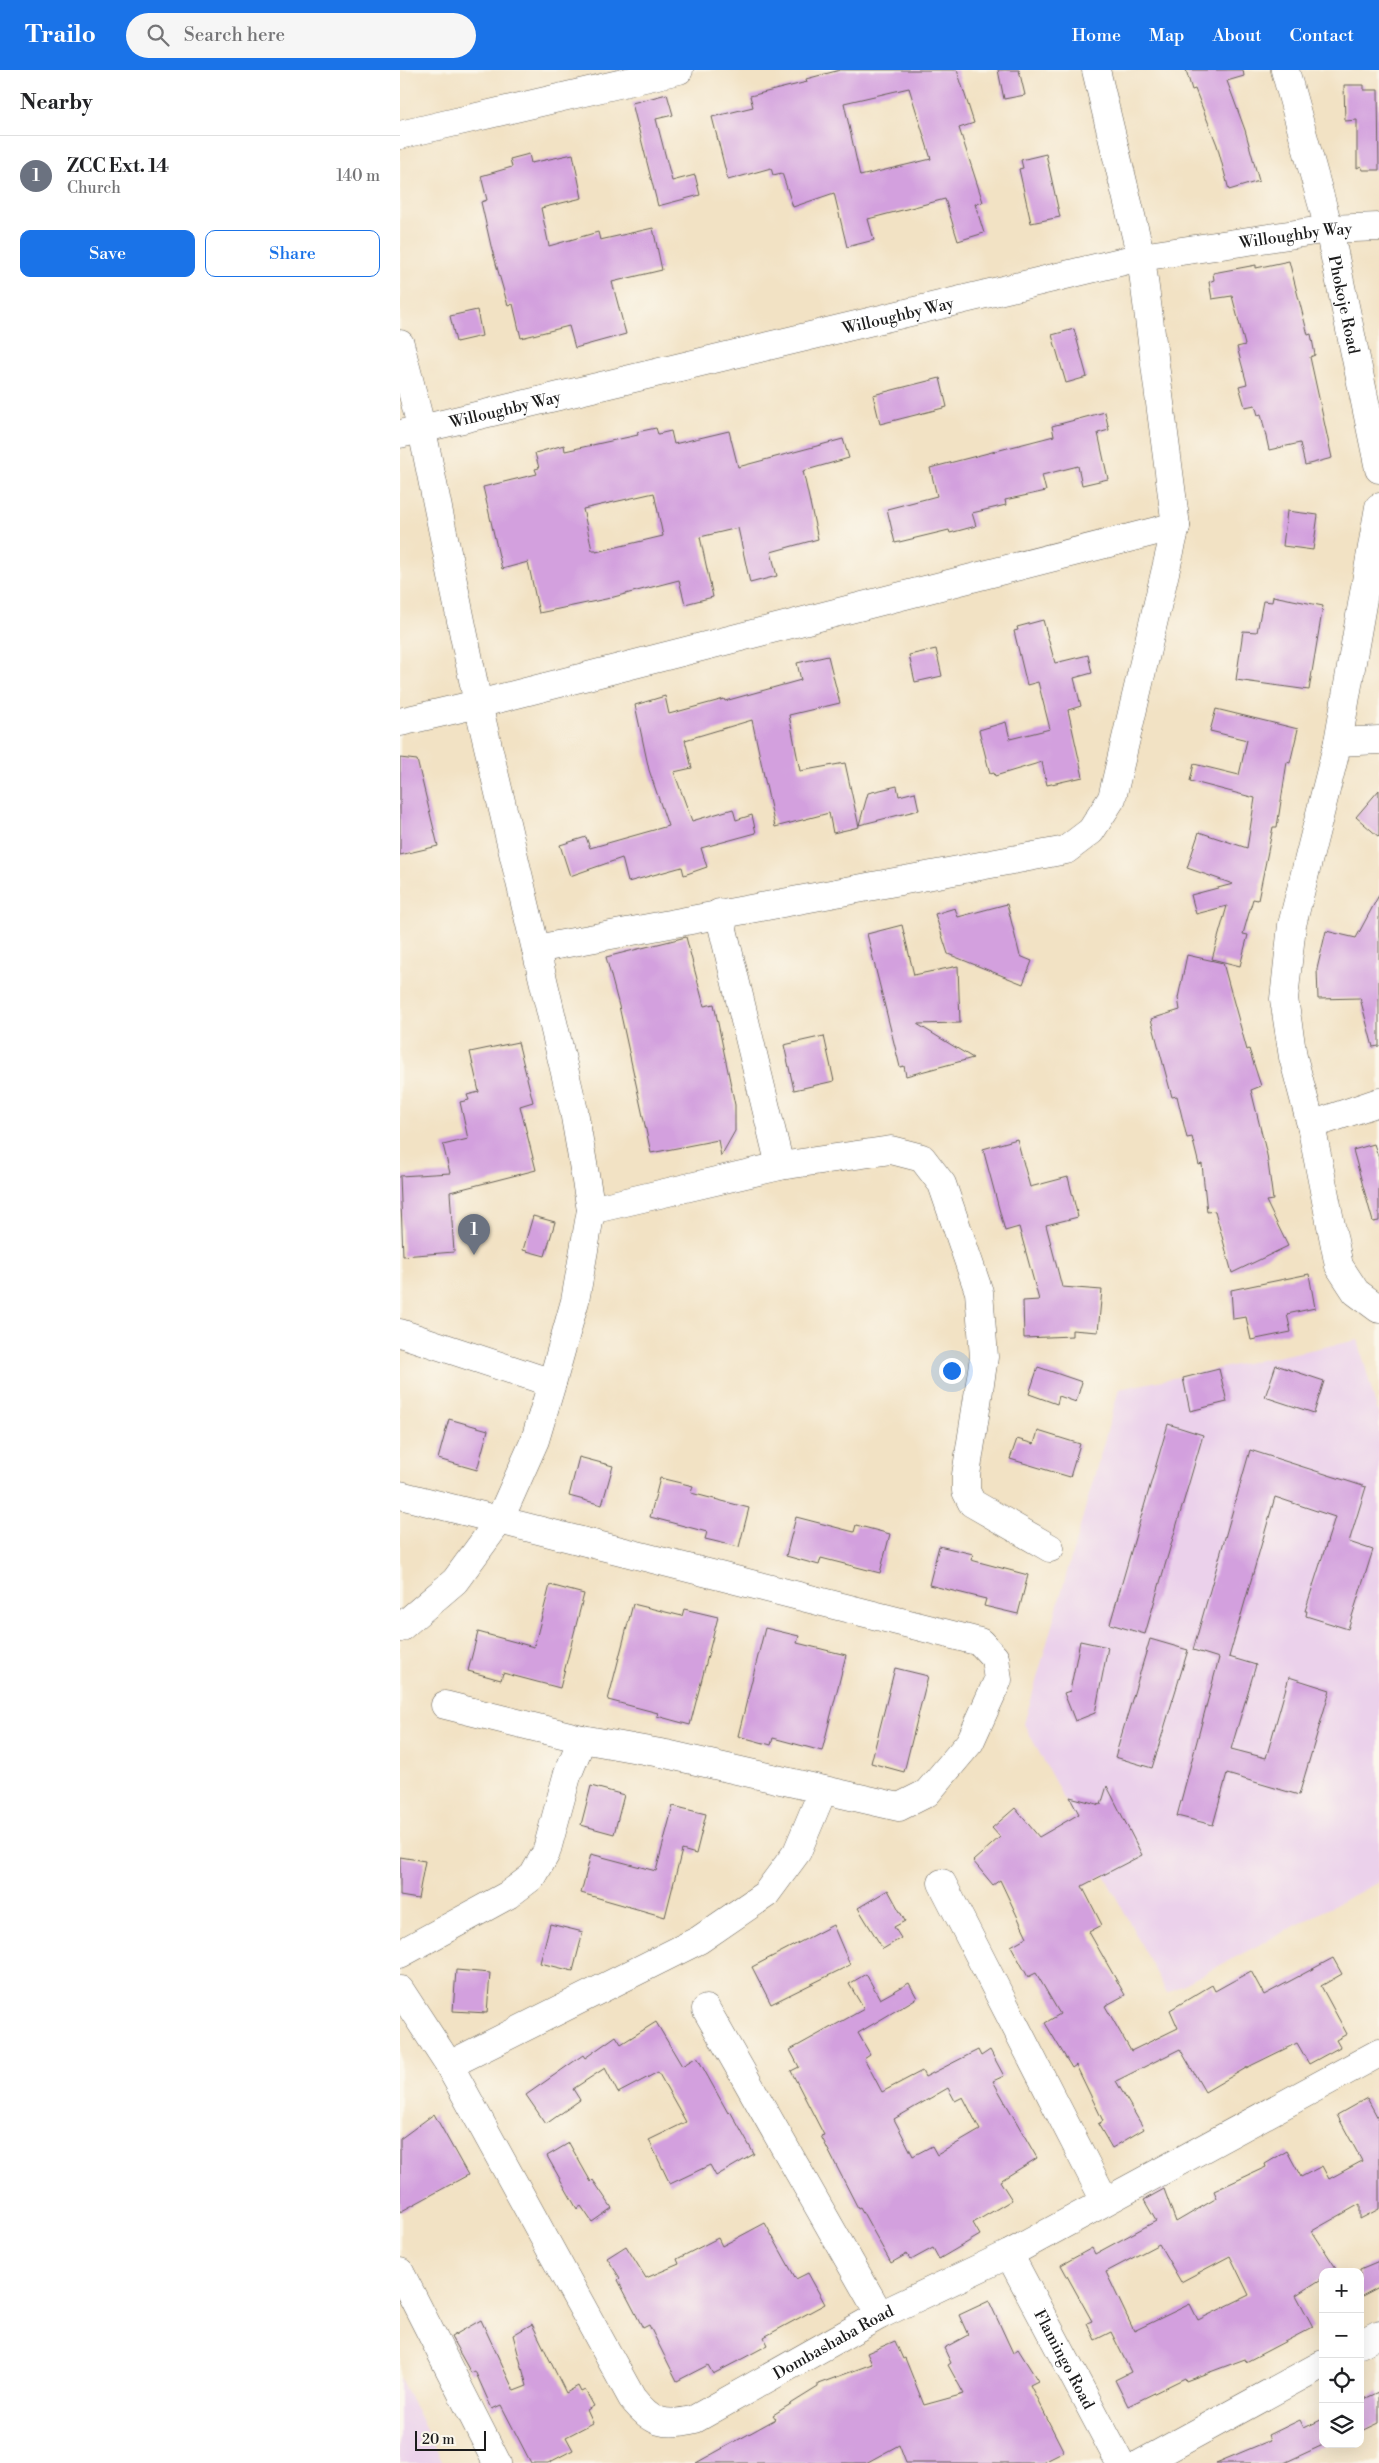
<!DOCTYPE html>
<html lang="en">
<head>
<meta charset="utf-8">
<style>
  body { margin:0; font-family:"Libre Bodoni",serif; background:#f6f6f6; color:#202124 }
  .controls { position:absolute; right:15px; bottom:15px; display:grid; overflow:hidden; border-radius:10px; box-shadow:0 5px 20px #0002 }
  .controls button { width:45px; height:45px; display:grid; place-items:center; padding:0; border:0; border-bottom:1px solid #e0e0e0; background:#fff; color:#202124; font:25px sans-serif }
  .scale { position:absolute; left:15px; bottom:12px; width:71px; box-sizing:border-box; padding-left:5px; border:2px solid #1c1c1c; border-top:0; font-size:14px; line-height:18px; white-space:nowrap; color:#1c1c1c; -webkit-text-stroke:4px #fbf7ec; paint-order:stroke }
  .you { position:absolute; left:551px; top:1300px; width:18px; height:18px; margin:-12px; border:4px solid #fff; border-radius:50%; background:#1a73e8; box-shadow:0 0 0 8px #1a73e833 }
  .badge { display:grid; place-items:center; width:32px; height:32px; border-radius:50%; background:#1a73e8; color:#fff; font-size:16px; font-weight:700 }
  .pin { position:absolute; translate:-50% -41px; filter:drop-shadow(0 1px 2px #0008) }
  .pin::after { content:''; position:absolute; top:26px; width:18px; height:15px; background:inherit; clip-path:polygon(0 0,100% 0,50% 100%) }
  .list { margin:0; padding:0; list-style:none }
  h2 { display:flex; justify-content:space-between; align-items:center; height:65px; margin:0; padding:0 20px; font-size:21px }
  h2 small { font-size:16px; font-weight:400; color:#757577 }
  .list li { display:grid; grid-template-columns:32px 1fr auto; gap:15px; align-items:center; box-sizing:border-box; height:80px; padding:0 20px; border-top:1px solid #e0e0e0 }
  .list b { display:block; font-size:19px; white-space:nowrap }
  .list p { margin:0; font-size:16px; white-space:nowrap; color:#757577 }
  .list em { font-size:16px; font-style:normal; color:#757577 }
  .actions { display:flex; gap:10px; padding:15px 20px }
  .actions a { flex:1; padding:11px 0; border:1px solid #1a73e8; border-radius:10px; text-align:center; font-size:18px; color:#1a73e8 }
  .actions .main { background:#1a73e8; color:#fff }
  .icon { flex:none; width:28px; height:28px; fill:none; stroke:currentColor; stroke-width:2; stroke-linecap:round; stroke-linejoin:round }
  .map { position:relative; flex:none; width:979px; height:2393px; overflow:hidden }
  header { display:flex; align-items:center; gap:30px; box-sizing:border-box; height:70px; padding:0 25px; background:#1a73e8; color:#fff }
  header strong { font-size:24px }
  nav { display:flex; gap:28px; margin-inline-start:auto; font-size:18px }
  .search { width:350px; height:45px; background:#f6f6f6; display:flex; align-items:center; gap:12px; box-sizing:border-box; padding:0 18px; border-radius:28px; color:#757577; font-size:19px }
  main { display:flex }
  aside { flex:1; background:#fff }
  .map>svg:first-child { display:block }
  .built { fill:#ebd1eb }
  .building { fill:#d3a0de; fill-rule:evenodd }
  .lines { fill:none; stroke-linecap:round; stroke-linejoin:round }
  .minor-casing { stroke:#676157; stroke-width:29 }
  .minor { stroke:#fff; stroke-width:28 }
  .labels { text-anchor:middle; stroke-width:4.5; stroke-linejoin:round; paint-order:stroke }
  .street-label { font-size:16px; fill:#1c1c1c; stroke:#fbf7ec }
</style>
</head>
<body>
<header>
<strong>Trailo</strong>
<div class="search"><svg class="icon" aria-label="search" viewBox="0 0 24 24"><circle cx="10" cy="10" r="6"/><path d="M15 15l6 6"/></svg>Search here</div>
<nav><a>Home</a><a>Map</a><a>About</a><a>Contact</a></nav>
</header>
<main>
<aside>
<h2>Nearby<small></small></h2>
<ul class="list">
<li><span class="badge" style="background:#6b7280">1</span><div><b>ZCC Ext. 14</b><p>Church</p></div><em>140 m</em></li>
</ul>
<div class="actions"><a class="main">Save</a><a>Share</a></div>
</aside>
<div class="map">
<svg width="979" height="2393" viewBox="0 0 979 2393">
  <rect width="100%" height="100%" fill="#fbf7ec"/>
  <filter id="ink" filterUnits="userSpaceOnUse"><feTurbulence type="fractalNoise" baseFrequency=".02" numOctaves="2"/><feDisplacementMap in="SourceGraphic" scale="10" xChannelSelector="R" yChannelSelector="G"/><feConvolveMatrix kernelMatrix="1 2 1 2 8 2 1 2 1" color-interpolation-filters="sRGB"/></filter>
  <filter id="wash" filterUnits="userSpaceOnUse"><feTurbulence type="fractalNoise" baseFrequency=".0096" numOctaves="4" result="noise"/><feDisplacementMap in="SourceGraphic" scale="20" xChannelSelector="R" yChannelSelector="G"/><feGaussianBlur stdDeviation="1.12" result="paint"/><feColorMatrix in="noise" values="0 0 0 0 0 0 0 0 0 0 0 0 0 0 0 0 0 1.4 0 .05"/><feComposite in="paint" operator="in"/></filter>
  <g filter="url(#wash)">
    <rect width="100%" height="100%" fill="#f2e2c4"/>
    <!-- built -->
    <g class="built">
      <path d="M 958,1270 L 979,1347 L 979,1812 L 767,1923 L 624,1654 L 719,1319 Z"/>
      <path d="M 0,2308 L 43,2393 L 0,2393 Z"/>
    </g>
    <g id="blocks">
      <!-- building -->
      <g class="building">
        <path d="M 440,0 L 557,0 L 574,53 L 559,58 L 583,132 L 575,134 L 584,163 L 558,171 L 545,129 L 468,149 L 474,170 L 447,177 L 434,123 L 393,137 L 382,103 L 373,105 L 371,98 L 328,110 L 312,47 L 353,37 L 350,26 L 407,12 L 406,9 ZM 509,18 L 531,89 L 460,106 L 444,33 Z"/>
        <path d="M 598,0 L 619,0 L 625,25 L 604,29 Z"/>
        <path d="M 786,0 L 843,0 L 844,6 L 827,11 L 845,60 L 859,111 L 829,120 L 817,75 L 795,19 L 792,20 Z"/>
        <path d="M 944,15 L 964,15 L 964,20 L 978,20 L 979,100 L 963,100 L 961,96 L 957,98 L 957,50 L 945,51 Z"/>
        <path d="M 267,24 L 273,45 L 256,49 L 272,111 L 295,105 L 300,125 L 258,136 L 232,33 Z"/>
        <path d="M 129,84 L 131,93 L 173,84 L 182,128 L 141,138 L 149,176 L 198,162 L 200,170 L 253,158 L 262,200 L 212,212 L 226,264 L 175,278 L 169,256 L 121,268 L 113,234 L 108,236 L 91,176 L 81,132 L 87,130 L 81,106 L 112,97 L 110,89 Z"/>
        <path d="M 646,84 L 660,147 L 631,153 L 619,99 L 623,98 L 621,90 Z"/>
        <path d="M 889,191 L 908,265 L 911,264 L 915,285 L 910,287 L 932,388 L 905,395 L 900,373 L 869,380 L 861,344 L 858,345 L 855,335 L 845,337 L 839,316 L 847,314 L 837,277 L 845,275 L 832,226 L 812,229 L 809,212 L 814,210 L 813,203 L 856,195 L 856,198 Z"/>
        <path d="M 77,240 L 82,266 L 56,272 L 50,246 Z"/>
        <path d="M 674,259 L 687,307 L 666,313 L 652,265 Z"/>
        <path d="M 540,308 L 547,337 L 480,354 L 473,325 Z"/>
        <path d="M 705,342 L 709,360 L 698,363 L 708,409 L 682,415 L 678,396 L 642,405 L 646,421 L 605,430 L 606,435 L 572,443 L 576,456 L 550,463 L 549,460 L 495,473 L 487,439 L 537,426 L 530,398 L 654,366 L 652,356 Z"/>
        <path d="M 256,358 L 258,364 L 271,361 L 274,374 L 329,361 L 338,397 L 443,369 L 449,388 L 403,401 L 418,469 L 371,482 L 377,506 L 350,513 L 338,458 L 300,467 L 313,527 L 285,534 L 279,510 L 206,529 L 139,543 L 128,492 L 102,499 L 83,417 L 137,404 L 135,399 L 139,398 L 135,383 L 164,375 L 165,381 L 238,365 L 237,362 ZM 254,423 L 263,466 L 196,482 L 196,480 L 192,480 L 183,439 Z"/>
        <path d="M 887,441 L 918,445 L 913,480 L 883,476 Z"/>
        <path d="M 873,526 L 923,536 L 909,620 L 836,610 L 843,561 L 857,562 L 863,531 L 872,532 Z"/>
        <path d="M 643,550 L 655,593 L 688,585 L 692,603 L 674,608 L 681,636 L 668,640 L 683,707 L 647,715 L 642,692 L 595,706 L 594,703 L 590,704 L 579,660 L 606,652 L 610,669 L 650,659 L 638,612 L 627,615 L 614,561 L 618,560 L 617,557 Z"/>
        <path d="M 536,579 L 542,606 L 515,612 L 509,585 Z"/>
        <path d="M 428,586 L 440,633 L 389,645 L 400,701 L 445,693 L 459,757 L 433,763 L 429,743 L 375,757 L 352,650 L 285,670 L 292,698 L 274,702 L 292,751 L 333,739 L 336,750 L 352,745 L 356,763 L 301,778 L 307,797 L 284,805 L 282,797 L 228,812 L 222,788 L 170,806 L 160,775 L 186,767 L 190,778 L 268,756 L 249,700 L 235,635 L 265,626 L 269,644 L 324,629 L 325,631 L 401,610 L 397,593 Z"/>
        <path d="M 816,639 L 898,659 L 890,693 L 887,692 L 877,757 L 873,757 L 858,830 L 853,829 L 843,864 L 848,865 L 840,896 L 812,889 L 827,836 L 796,844 L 791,825 L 833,814 L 787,798 L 799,762 L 847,778 L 855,728 L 790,711 L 794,694 L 839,705 L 847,670 L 810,661 Z"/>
        <path d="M 0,688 L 17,690 L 38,776 L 0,785 Z"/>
        <path d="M 497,716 L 499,726 L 515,722 L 519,740 L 459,755 L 468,723 Z"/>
        <path d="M 979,720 L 979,767 L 956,747 Z"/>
        <path d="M 979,825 L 979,976 L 973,977 L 960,928 L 918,929 L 917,899 L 926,861 L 956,868 Z"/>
        <path d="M 607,834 L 620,886 L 632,891 L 623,914 L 548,884 L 535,844 L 555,838 L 558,847 Z"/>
        <path d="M 502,855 L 514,905 L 558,896 L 560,953 L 517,954 L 573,988 L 506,1006 L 504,996 L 500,997 L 467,864 Z"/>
        <path d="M 286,867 L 304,936 L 314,934 L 335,1035 L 335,1061 L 321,1086 L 318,1070 L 251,1083 L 219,936 L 206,887 Z"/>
        <path d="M 787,885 L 823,893 L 847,980 L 849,979 L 861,1016 L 851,1020 L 867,1085 L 873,1130 L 866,1131 L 888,1176 L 832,1203 L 815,1141 L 807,1142 L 802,1094 L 799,1095 L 792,1067 L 787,1068 L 777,1026 L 772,1027 L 751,949 L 780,940 L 778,928 Z"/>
        <path d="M 424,966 L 434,1011 L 394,1020 L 384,975 Z"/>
        <path d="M 118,972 L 133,1032 L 120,1036 L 136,1100 L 50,1122 L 54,1182 L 3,1186 L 0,1106 L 50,1103 L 43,1075 L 68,1069 L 60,1032 L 69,1030 L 67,1025 L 79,1022 L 70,982 Z"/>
        <path d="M 617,1069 L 630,1117 L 668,1107 L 678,1147 L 646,1155 L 662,1217 L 702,1220 L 698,1262 L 672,1260 L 672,1266 L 624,1268 L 623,1231 L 639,1230 L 619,1157 L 605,1161 L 583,1079 Z"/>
        <path d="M 974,1074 L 979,1089 L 979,1151 L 973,1152 L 953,1080 Z"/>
        <path d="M 133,1146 L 155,1152 L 145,1186 L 123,1180 Z"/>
        <path d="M 909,1204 L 915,1238 L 887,1244 L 891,1262 L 851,1270 L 846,1247 L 833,1249 L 831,1220 Z"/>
        <path d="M 876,1295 L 924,1311 L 914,1343 L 865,1327 Z"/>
        <path d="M 638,1297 L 682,1312 L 676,1332 L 659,1326 L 657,1334 L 629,1324 Z"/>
        <path d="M 819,1299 L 827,1332 L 790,1341 L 783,1308 Z"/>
        <path d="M 49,1349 L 88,1360 L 77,1400 L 38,1389 Z"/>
        <path d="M 768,1354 L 803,1365 L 745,1564 L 710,1554 Z"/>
        <path d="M 638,1361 L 680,1374 L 670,1407 L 610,1389 L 617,1369 L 634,1374 Z"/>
        <path d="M 850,1380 L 966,1417 L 949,1472 L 973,1480 L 948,1559 L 906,1546 L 907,1541 L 905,1541 L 935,1447 L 875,1427 L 829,1587 L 856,1595 L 831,1679 L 866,1688 L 889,1607 L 930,1620 L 899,1725 L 827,1704 L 813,1755 L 777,1746 L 819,1588 L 793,1580 Z"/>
        <path d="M 179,1387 L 213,1396 L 202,1435 L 169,1426 Z"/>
        <path d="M 260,1408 L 293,1416 L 291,1423 L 349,1438 L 339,1477 L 305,1469 L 307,1462 L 250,1447 Z"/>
        <path d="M 396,1447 L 454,1462 L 456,1455 L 490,1464 L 480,1503 L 421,1488 L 419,1495 L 386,1486 Z"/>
        <path d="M 539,1476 L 573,1484 L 571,1490 L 628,1505 L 618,1544 L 584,1536 L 586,1529 L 529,1515 Z"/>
        <path d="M 150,1515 L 184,1524 L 160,1618 L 103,1603 L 101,1610 L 68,1601 L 78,1562 L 134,1577 Z"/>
        <path d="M 233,1534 L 282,1546 L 284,1539 L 318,1547 L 290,1655 L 257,1646 L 258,1643 L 208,1630 Z"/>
        <path d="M 365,1558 L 399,1566 L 397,1573 L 446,1585 L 422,1681 L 373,1668 L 371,1675 L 338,1666 Z"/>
        <path d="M 750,1569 L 788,1580 L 752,1698 L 715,1687 Z"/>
        <path d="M 680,1571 L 708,1577 L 695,1643 L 675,1651 L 664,1623 L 670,1621 Z"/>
        <path d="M 495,1598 L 528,1606 L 504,1702 L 471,1693 Z"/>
        <path d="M 191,1716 L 224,1725 L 214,1764 L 181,1755 Z"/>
        <path d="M 707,1716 L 742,1785 L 682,1816 L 702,1855 L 689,1862 L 725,1925 L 705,1936 L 731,1981 L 778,1958 L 770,1940 L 812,1915 L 815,1921 L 851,1901 L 864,1925 L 933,1888 L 942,1904 L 921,1916 L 947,1964 L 936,1970 L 940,1977 L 909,1994 L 897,1973 L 846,1998 L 805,2022 L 780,1979 L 716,2011 L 744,2059 L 712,2078 L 698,2054 L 703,2051 L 676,1995 L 672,1998 L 645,1953 L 660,1944 L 636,1903 L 628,1907 L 611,1876 L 627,1867 L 600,1810 L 593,1815 L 573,1791 L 600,1767 L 592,1758 L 615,1738 L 639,1767 L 679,1744 L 670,1727 L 701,1735 Z"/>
        <path d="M 273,1736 L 306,1744 L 296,1784 L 282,1780 L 265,1847 L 181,1823 L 191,1784 L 256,1801 Z"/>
        <path d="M 0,1787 L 25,1791 L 18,1829 L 0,1826 Z"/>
        <path d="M 488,1820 L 505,1851 L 494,1857 L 501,1868 L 483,1879 L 458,1838 Z"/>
        <path d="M 150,1854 L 183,1862 L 173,1901 L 140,1893 Z"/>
        <path d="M 433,1855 L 450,1895 L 371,1934 L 352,1897 Z"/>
        <path d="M 56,1900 L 90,1903 L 87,1943 L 53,1941 Z"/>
        <path d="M 466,1904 L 480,1929 L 509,1913 L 517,1928 L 458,1963 L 470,1984 L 464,1988 L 482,2022 L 522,2001 L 525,2007 L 578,1980 L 581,1986 L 590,1980 L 604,2006 L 593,2011 L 637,2088 L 600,2111 L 612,2130 L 573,2153 L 580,2165 L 539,2189 L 533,2178 L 511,2190 L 507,2184 L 491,2193 L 460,2137 L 458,2138 L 421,2066 L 424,2065 L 391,2001 L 399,1997 L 390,1980 L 464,1939 L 449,1914 ZM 548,2018 L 555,2031 L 563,2027 L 580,2060 L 537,2085 L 532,2076 L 513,2086 L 494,2049 Z"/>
        <path d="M 256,1952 L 282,1996 L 297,1987 L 328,2043 L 330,2041 L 354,2084 L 316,2106 L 310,2095 L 270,2114 L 249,2070 L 286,2052 L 258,2002 L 218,2023 L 205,1998 L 173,2019 L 180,2030 L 146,2054 L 126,2025 L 183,1985 L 185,1988 L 216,1966 L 221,1974 Z"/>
        <path d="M 967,2028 L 979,2050 L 979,2139 L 960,2149 L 960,2134 L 912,2161 L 936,2198 L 932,2202 L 923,2202 L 923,2208 L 896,2225 L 913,2257 L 846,2292 L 845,2289 L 786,2311 L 785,2308 L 728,2336 L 715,2310 L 731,2302 L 711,2262 L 695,2270 L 687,2253 L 692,2251 L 661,2195 L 692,2178 L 695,2184 L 756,2151 L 744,2130 L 764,2119 L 776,2152 L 817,2128 L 814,2121 L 866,2097 L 865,2094 L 887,2081 L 901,2107 L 922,2096 L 929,2109 L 962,2091 L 937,2045 ZM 759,2174 L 781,2212 L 830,2186 L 849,2225 L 798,2250 L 790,2234 L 734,2261 L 706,2202 Z"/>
        <path d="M 34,2044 L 68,2105 L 0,2142 L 0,2069 Z"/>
        <path d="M 169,2073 L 191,2112 L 193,2110 L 212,2138 L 192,2152 L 181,2136 L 177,2139 L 147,2086 Z"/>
        <path d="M 365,2153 L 396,2209 L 408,2203 L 425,2234 L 364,2267 L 368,2275 L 340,2290 L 313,2304 L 308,2295 L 277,2311 L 249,2255 L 243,2258 L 218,2210 L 220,2208 L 207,2188 L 226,2176 L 246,2208 L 279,2194 L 277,2189 L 318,2168 L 322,2176 Z"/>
        <path d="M 979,2191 L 979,2217 L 960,2227 L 960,2199 Z"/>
        <path d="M 589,2231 L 613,2283 L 618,2279 L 638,2311 L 630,2315 L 664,2382 L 642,2393 L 506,2393 L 499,2375 L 466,2393 L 296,2393 L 376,2349 L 373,2345 L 418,2317 L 418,2314 L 472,2294 L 467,2283 L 495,2271 L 503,2289 L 505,2288 L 524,2335 L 564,2324 L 548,2295 L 551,2293 L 544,2278 L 568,2265 L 559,2245 Z"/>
        <path d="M 81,2250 L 114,2321 L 127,2316 L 113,2265 L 132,2254 L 166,2323 L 178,2316 L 181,2322 L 185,2320 L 194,2336 L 187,2340 L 193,2353 L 166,2367 L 173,2380 L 148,2393 L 131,2393 L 101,2335 L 92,2339 L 75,2301 L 71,2303 L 51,2267 Z"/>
        <path d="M 979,2322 L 979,2353 L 960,2362 L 960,2331 Z"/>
        <path d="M 923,2349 L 923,2375 L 884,2393 L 816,2393 L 871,2370 L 869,2365 L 900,2350 L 904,2358 Z"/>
      </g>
    </g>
  </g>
  <g filter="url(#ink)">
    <use href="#blocks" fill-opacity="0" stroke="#676157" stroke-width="1"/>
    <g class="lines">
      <defs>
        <g id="minor">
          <path id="s1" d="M 885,0 L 929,159 L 979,399"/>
          <path d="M 0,65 L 279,0"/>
          <path d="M 0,274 L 22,360 L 78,634 L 174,1041 L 191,1140 L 175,1231 L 152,1313 L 135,1370 L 99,1451 L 55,1511 L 0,1558"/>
          <path id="s2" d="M 0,364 L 741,187 L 929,159 L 979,157"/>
          <path d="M 979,437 L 938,672 L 892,855 L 884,929 L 893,987 L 911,1055 L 939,1196 L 956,1222 L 979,1239"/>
          <path d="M 0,652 L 78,634 L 776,456"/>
          <path d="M 938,672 L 979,670"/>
          <path d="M 319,843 L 380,1096"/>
          <path d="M 136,879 L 666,780 L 691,761 L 712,728 L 776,456 L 741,187 L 696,0"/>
          <path d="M 911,1055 L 979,1032"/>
          <path d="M 191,1140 L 380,1096 L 491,1080 L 522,1088 L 542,1114 L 579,1222 L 584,1287 L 566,1405 L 566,1421 L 572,1433 L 650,1478"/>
          <path d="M 0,1263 L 152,1313"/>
          <path d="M 0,1425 L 580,1572 L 595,1588 L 598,1610 L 570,1672 L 527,1723 L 499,1737 L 266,1684 L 182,1669 L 45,1635"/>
          <path d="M 542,1813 L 705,2131"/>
          <path d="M 0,1884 L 108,1825 L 133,1806 L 146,1783 L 167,1706 L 182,1669"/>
          <path id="s3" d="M 0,1920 L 49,1995 L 232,2328 C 252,2353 264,2357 295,2349 L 480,2245 L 609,2184 L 979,1983"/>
          <path d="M 306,1939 L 480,2245"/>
          <path d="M 49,1995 L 299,1870 L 366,1824 L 397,1782 L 423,1720"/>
          <path id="s4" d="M 609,2184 L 720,2393"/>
          <path d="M 0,2202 L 97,2393"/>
          <path d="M 960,2274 L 979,2264"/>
          <path d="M 742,2393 L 923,2294"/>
        </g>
      </defs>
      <!-- minor casing -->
      <use href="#minor" class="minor-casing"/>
      <!-- minor -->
      <use href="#minor" class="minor"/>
    </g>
  </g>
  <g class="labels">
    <!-- street labels -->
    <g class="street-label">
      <text dy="6" stroke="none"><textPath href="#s2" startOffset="918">Willoughby Way</textPath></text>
      <text dy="6" stroke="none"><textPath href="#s1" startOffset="242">Phokoje Road</textPath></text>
      <text dy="6" stroke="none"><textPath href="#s2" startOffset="512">Willoughby Way</textPath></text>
      <text dy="6" stroke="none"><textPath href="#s2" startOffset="108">Willoughby Way</textPath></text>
      <text dy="6" stroke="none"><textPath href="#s3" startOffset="700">Dombashaba Road</textPath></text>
      <text dy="6" stroke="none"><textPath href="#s4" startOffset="119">Flamingo Road</textPath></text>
    </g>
  </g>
</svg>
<div class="controls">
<button>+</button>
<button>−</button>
<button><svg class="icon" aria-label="locate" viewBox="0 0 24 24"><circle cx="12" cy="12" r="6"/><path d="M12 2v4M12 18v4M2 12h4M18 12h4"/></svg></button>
<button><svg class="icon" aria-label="layers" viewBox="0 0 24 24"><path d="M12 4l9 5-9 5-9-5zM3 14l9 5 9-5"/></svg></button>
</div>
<div class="scale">20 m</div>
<div class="you"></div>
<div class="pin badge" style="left:74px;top:1185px;background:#6b7280">1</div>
</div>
</main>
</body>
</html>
